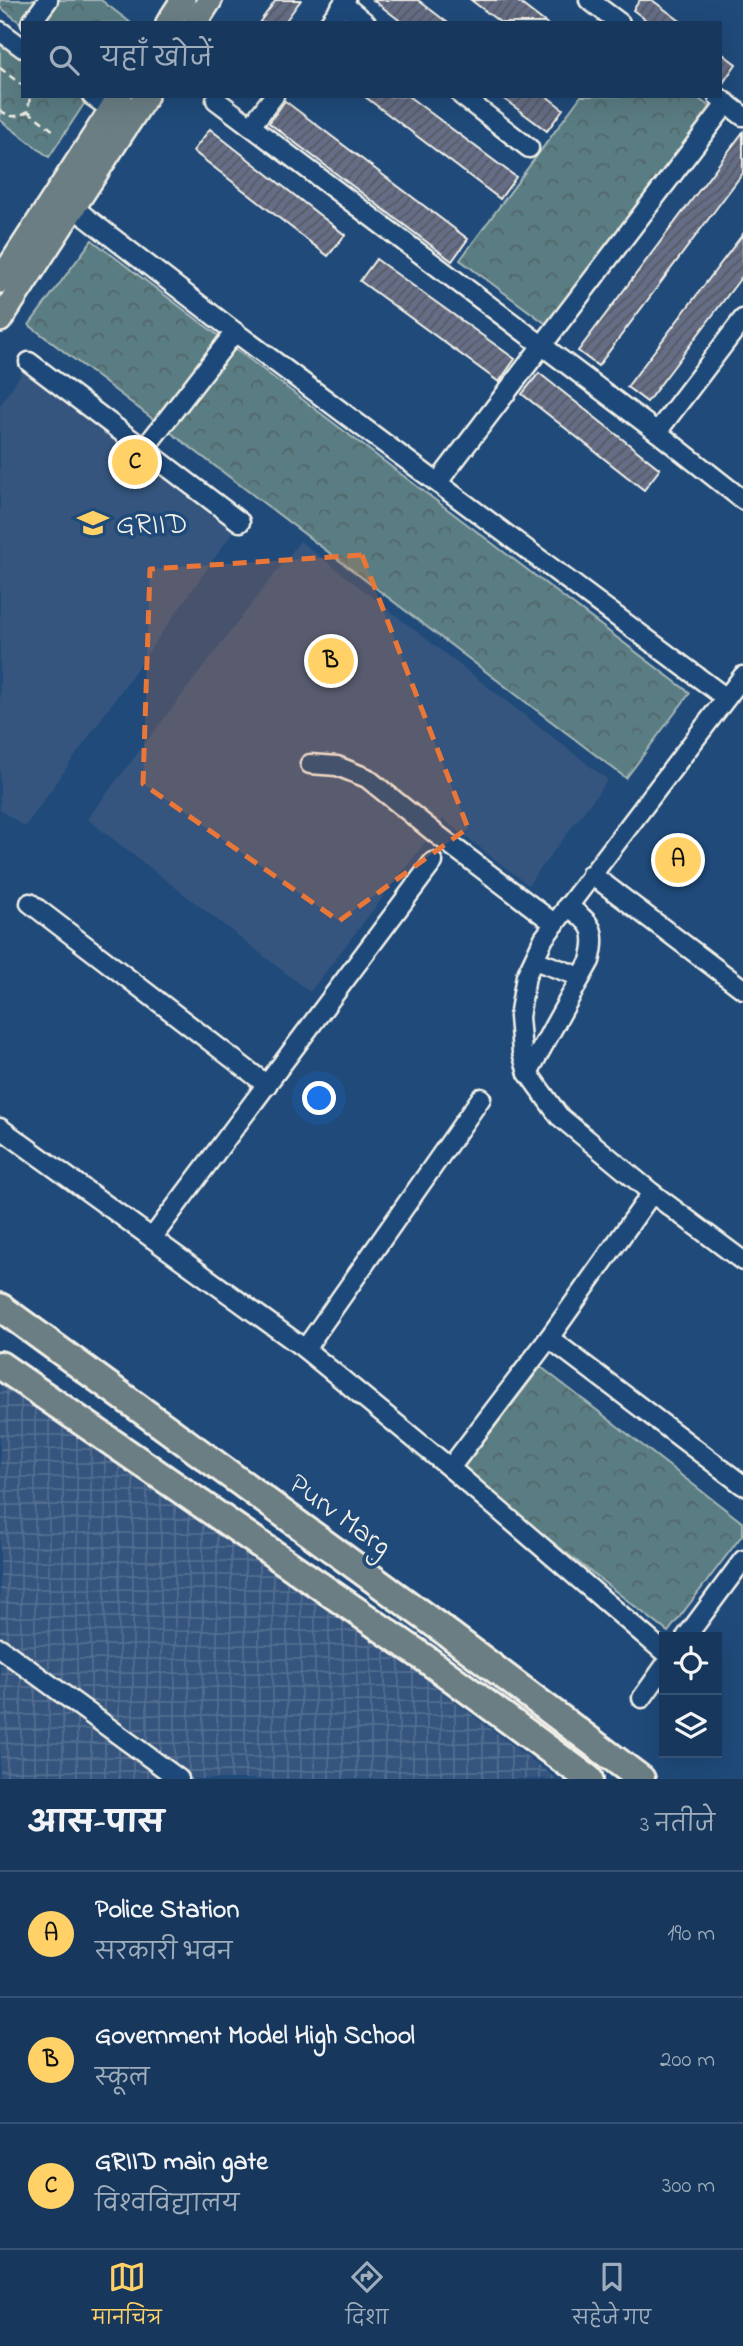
<!DOCTYPE html>
<html lang="hi">
<head>
<meta charset="utf-8">
<style>
  body { margin:0; font-family:"Indie Flower","Playpen Sans Deva",sans-serif; background:#203f62; color:#f1f3f6 }
  .controls { position:absolute; right:21px; bottom:21px; display:grid; overflow:hidden; border-radius:0px; box-shadow:0 7px 28px #0002 }
  .controls button { width:63px; height:63px; display:grid; place-items:center; padding:0; border:0; border-bottom:2px solid #365272; background:#17385c; color:#f1f3f6; font:35px sans-serif }
  .you { position:absolute; left:320px; top:1099px; width:24px; height:24px; margin:-18px; border:5px solid #fff; border-radius:50%; background:#1a73e8; box-shadow:0 0 0 10px #1a73e833 }
  .badge { display:grid; place-items:center; width:46px; height:46px; border-radius:50%; background:#ffd166; color:#111; font-size:23px; font-weight:700 }
  .pin { position:absolute; translate:-50% -50%; border:4px solid #fff; box-shadow:0 2px 7px #0006 }
  .list { margin:0; padding:0; list-style:none }
  h2 { display:flex; justify-content:space-between; align-items:center; height:91px; margin:0; padding:0 28px; font-size:30px }
  h2 small { font-size:23px; font-weight:400; color:#9eacbb }
  .list li { display:grid; grid-template-columns:46px 1fr auto; gap:21px; align-items:center; box-sizing:border-box; height:126px; padding:0 28px; border-top:2px solid #365272 }
  .list b { display:block; font-size:26px; white-space:nowrap }
  .list p { margin:0; font-size:23px; white-space:nowrap; color:#9eacbb }
  .list em { font-size:23px; font-style:normal; color:#9eacbb }
  .icon { flex:none; width:38px; height:38px; fill:none; stroke:currentColor; stroke-width:2; stroke-linecap:round; stroke-linejoin:round }
  .map { position:relative; flex:none; width:743px; height:1779px; overflow:hidden }
  .search { position:absolute; background:#17385c; box-shadow:0 7px 28px #0002; left:21px; right:21px; top:21px; height:77px; display:flex; align-items:center; gap:18px; box-sizing:border-box; padding:0 24px; border-radius:0px; color:#9eacbb; font-size:26px }
  .sheet { height:469px; background:#17385c }
  nav { display:flex; justify-content:space-around; align-items:center; box-sizing:border-box; height:98px; border-top:2px solid #365272; background:#17385c; font-size:19px; color:#9eacbb }
  nav a { display:grid; justify-items:center; gap:4px }
  nav .on { color:#ffd166 }
  .map>svg:first-child { display:block }
  .built { fill:#34557e }
  .industrial { fill:url(#industrial-grid) }
  .park { fill:url(#park-crowns); stroke:#a7b7b6; stroke-width:2 }
  .building { fill:url(#building-hatch); stroke:#f4f1e8; stroke-width:2 }
  .lines { fill:none; stroke-linecap:round; stroke-linejoin:round }
  .minor-casing { stroke:#f4f1e8; stroke-width:23 }
  .major-casing { stroke:#f4f1e8; stroke-width:28 }
  .highway-casing { stroke:#f4f1e8; stroke-width:32 }
  .path { stroke:#f4f1e8; stroke-width:2.5; stroke-dasharray:7 5; stroke-linecap:butt }
  .minor { stroke:#1f4a7a; stroke-width:18 }
  .major { stroke:#6b7e84; stroke-width:23 }
  .highway { stroke:#6b7e84; stroke-width:26 }
  .marked { fill:#ea7738; fill-opacity:0.2; stroke:#ea7738; stroke-width:5; stroke-dasharray:14 9; stroke-linejoin:round }
  .labels { text-anchor:middle; stroke-width:7; stroke-linejoin:round; paint-order:stroke }
  .poi-label { font-size:30px; fill:#f4f1e8; stroke:#1f4a7a; text-anchor:start }
  .street-label { font-size:30px; fill:#f4f1e8; stroke:#1f4a7a }
</style>
</head>
<body>
<div class="map">
<svg width="743" height="1779" viewBox="0 0 743 1779">
  <defs>
    <pattern id="industrial-grid" width="8" height="8" patternUnits="userSpaceOnUse" patternTransform="scale(1.75)"><rect width="8" height="8" fill="#34557e"/><path d="M0 4h8M4 0v8" fill="none" stroke="#526e90"/></pattern>
    <pattern id="park-crowns" width="20" height="18" patternUnits="userSpaceOnUse" patternTransform="scale(1.75)"><rect width="20" height="18" fill="#5a7d83"/><path d="M2 6a3 3 0 1 1 6 0M12 15a3 3 0 1 1 6 0" fill="none" stroke="#526568"/></pattern>
    <pattern id="building-hatch" width="6" height="6" patternUnits="userSpaceOnUse" patternTransform="scale(1.75)"><rect width="6" height="6" fill="#656e86"/><path d="M-1 1l2-2M0 6l6-6M5 7l2-2" fill="none" stroke="#565963"/></pattern>
  </defs>
  <rect width="100%" height="100%" fill="#1f4a7a"/>
  <filter id="ink" filterUnits="userSpaceOnUse"><feTurbulence type="fractalNoise" baseFrequency=".0143" numOctaves="2"/><feDisplacementMap in="SourceGraphic" scale="14" xChannelSelector="R" yChannelSelector="G"/><feConvolveMatrix kernelMatrix="1 2 1 2 8 2 1 2 1" color-interpolation-filters="sRGB"/></filter>
  <g filter="url(#ink)">
    <!-- built -->
    <g class="built">
      <path d="M 29,362 L 240,522 L 25,827 L 0,810 L 0,405 Z"/>
      <path d="M 300,541 L 608,780 L 528,885 L 443,819 L 310,992 L 87,819 Z"/>
    </g>
    <!-- industrial -->
    <path class="industrial" d="M 0,1356 L 557,1779 L 0,1779 Z"/>
    <!-- park -->
    <g class="park">
      <path d="M 0,0 L 101,0 L 131,23 L 23,23 L 23,25 L 0,7 Z"/>
      <path d="M 0,39 L 23,55 L 23,96 L 79,96 L 86,101 L 49,157 L 0,120 Z"/>
      <path d="M 581,96 L 695,96 L 710,107 L 549,326 L 460,260 Z"/>
      <path d="M 92,240 L 690,693 L 626,778 L 29,325 Z"/>
      <path d="M 541,1367 L 743,1523 L 743,1534 L 668,1632 L 461,1471 Z"/>
    </g>
    <!-- building -->
    <g class="building">
      <path d="M 276,0 L 301,0 L 284,23 L 259,23 Z"/>
      <path d="M 373,0 L 418,0 L 448,23 L 403,23 Z"/>
      <path d="M 471,0 L 516,0 L 546,23 L 501,23 Z"/>
      <path d="M 640,0 L 652,0 L 683,23 L 650,23 L 633,10 Z"/>
      <path d="M 720,52 L 736,64 L 721,86 L 720,86 Z"/>
      <path d="M 364,96 L 408,96 L 516,177 L 500,199 Z"/>
      <path d="M 500,96 L 546,96 L 563,109 L 547,131 Z"/>
      <path d="M 285,101 L 468,239 L 452,261 L 269,123 Z"/>
      <path d="M 210,129 L 345,235 L 328,256 L 193,151 Z"/>
      <path d="M 743,132 L 743,173 L 598,366 L 578,351 Z"/>
      <path d="M 743,234 L 743,275 L 647,402 L 627,387 Z"/>
      <path d="M 376,259 L 515,359 L 499,382 L 360,281 Z"/>
      <path d="M 539,373 L 660,469 L 644,490 L 522,394 Z"/>
    </g>
    <g class="lines">
      <defs>
        <g id="minor">
          <path d="M 589,0 L 620,23"/>
          <path d="M 343,4 L 366,23"/>
          <path d="M 31,23 L 48,0"/>
          <path d="M 329,23 L 346,0"/>
          <path d="M 0,31 L 23,48"/>
          <path d="M 92,96 L 111,109"/>
          <path d="M 462,96 L 529,148"/>
          <path d="M 718,97 L 743,116"/>
          <path d="M 216,100 L 657,432 L 743,500"/>
          <path d="M 251,126 L 274,96"/>
          <path d="M 74,208 L 235,332 L 726,698"/>
          <path d="M 29,362 L 144,449 L 235,332"/>
          <path d="M 657,432 L 743,319"/>
          <path d="M 144,449 L 240,522"/>
          <path d="M 438,482 L 727,103"/>
          <path d="M 743,676 L 544,938 L 526,976 L 519,1017 L 522,1052 L 528,1073 L 559,1116 L 652,1193 L 743,1261"/>
          <path d="M 310,764 L 337,766 L 367,778 L 435,833 L 555,924"/>
          <path d="M 591,874 L 743,989"/>
          <path d="M 30,903 L 267,1085"/>
          <path d="M 534,960 L 581,977"/>
          <path d="M 528,1073 L 590,961 C 598,931 592,923 567,906"/>
          <path d="M 0,1128 L 305,1349 L 450,1468 L 664,1652"/>
          <path d="M 152,1238 L 433,862"/>
          <path d="M 549,1338 L 743,1485"/>
          <path d="M 305,1349 L 481,1098"/>
          <path d="M 450,1468 L 549,1338 L 652,1193"/>
          <path d="M 686,1637 L 743,1560"/>
          <path d="M 0,1648 L 179,1779"/>
          <path d="M 642,1698 L 664,1667"/>
        </g>
        <g id="major">
          <path d="M 168,23 L 183,0"/>
          <path d="M 195,23 L 210,0"/>
          <path d="M 0,281 L 120,96"/>
          <path d="M 0,320 L 146,96"/>
        </g>
        <g id="highway">
          <path d="M 0,1307 L 450,1635 L 641,1779"/>
          <path d="M 0,1365 L 426,1659 L 589,1779"/>
        </g>
      </defs>
      <!-- minor casing -->
      <use href="#minor" class="minor-casing"/>
      <!-- major casing -->
      <use href="#major" class="major-casing"/>
      <!-- highway casing -->
      <use href="#highway" class="highway-casing"/>
      <!-- path -->
      <g class="path">
        <path d="M 0,68 L 23,86"/>
        <path d="M 0,110 C 10,118 17,118 28,111 L 30,96"/>
        <path d="M 28,111 L 54,131"/>
      </g>
      <!-- minor -->
      <use href="#minor" class="minor"/>
      <!-- major -->
      <use href="#major" class="major"/>
      <!-- highway -->
      <use href="#highway" class="highway"/>
    </g>
  </g>
  <!-- marked area -->
  <path class="marked" d="M 362,555 L 468,828 L 339,921 L 143,784 L 150,569 Z"/>
  <!-- icons -->
  <defs>
    <symbol id="university-bare" viewBox="-9 -9 18 18"><path d="M0-5L7-2L0 1L-7-2ZM-4 1L0 2.5L4 1V4Q0 6-4 4Z" fill="#ffd166" stroke="#1f4a7a" stroke-width="2.5" paint-order="stroke"/></symbol>
  </defs>
  <g fill-rule="evenodd">
    <use href="#university-bare" x="71" y="501" width="44" height="44"/>
  </g>
  <g class="labels">
    <!-- poi labels -->
    <g class="poi-label">
      <text x="116" y="533">GRIID</text>
    </g>
    <!-- street labels -->
    <g class="street-label">
      <text transform="translate(341 1514) rotate(36)" y="10">Purv Marg</text>
    </g>
  </g>
</svg>
<div class="controls">
<button><svg class="icon" aria-label="locate" viewBox="0 0 24 24"><circle cx="12" cy="12" r="6"/><path d="M12 2v4M12 18v4M2 12h4M18 12h4"/></svg></button>
<button><svg class="icon" aria-label="layers" viewBox="0 0 24 24"><path d="M12 4l9 5-9 5-9-5zM3 14l9 5 9-5"/></svg></button>
</div>
<div class="you"></div>
<div class="pin badge" style="left:678px;top:860px">A</div>
<div class="pin badge" style="left:331px;top:661px">B</div>
<div class="pin badge" style="left:135px;top:462px">C</div>
<div class="search"><svg class="icon" aria-label="search" viewBox="0 0 24 24"><circle cx="10" cy="10" r="6"/><path d="M15 15l6 6"/></svg>यहाँ खोजें</div>
</div>
<section class="sheet">
<h2>आस-पास<small>3 नतीजे</small></h2>
<ul class="list">
<li><span class="badge">A</span><div><b>Police Station</b><p>सरकारी भवन</p></div><em>190 m</em></li>
<li><span class="badge">B</span><div><b>Government Model High School</b><p>स्कूल</p></div><em>200 m</em></li>
<li><span class="badge">C</span><div><b>GRIID main gate</b><p>विश्वविद्यालय</p></div><em>300 m</em></li>
</ul>
</section>
<nav>
<a class="on"><svg class="icon" aria-label="map" viewBox="0 0 24 24"><path d="M3 6l6-2 6 2 6-2v14l-6 2-6-2-6 2zM9 4v14M15 6v14"/></svg>मानचित्र</a>
<a><svg class="icon" aria-label="directions" viewBox="0 0 24 24"><path d="M12 3l9 9-9 9-9-9zM9 14v-3h6M13 9l2 2-2 2"/></svg>दिशा</a>
<a><svg class="icon" aria-label="saved" viewBox="0 0 24 24"><path d="M7 4h10v16l-5-4-5 4z"/></svg>सहेजे गए</a>
</nav>
</body>
</html>
